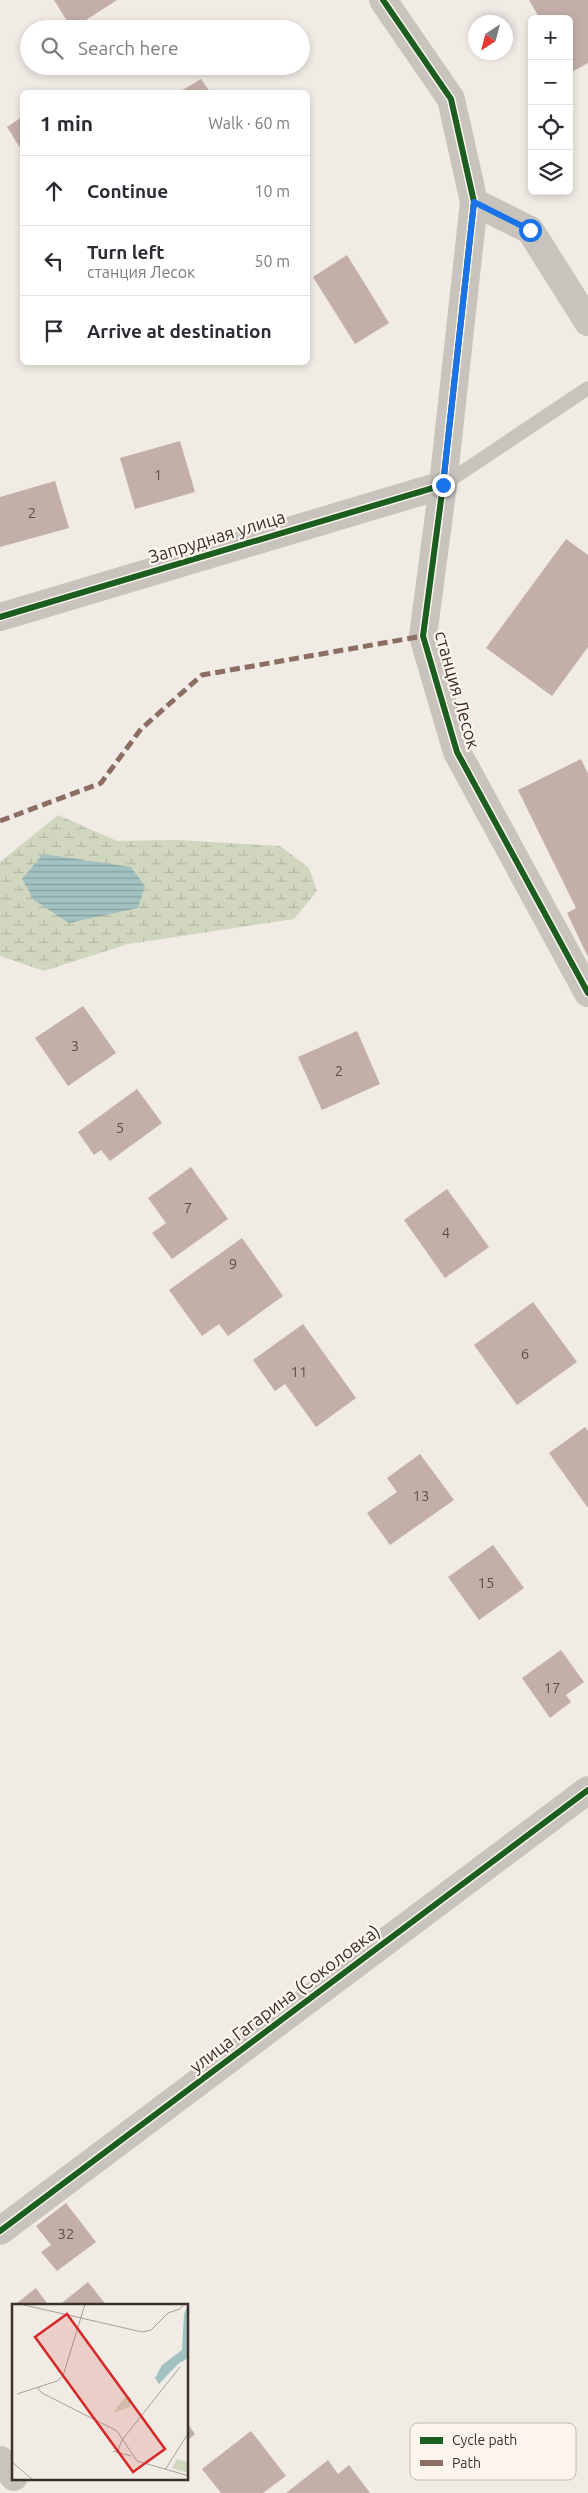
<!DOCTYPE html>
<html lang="en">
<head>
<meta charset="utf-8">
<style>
  body { margin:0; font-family:Ubuntu,sans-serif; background:#f7f7f7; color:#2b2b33 }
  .controls { position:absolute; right:15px; top:15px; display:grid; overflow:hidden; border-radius:8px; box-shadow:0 2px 8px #0003 }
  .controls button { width:45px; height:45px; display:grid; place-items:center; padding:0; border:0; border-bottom:1px solid #e1e1e2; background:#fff; color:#2b2b33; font:25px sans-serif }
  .compass { position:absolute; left:468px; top:15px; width:45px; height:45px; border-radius:50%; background:#fff; box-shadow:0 2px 8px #0003; rotate:216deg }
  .stop { position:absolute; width:15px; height:15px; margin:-11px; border:4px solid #1a73e8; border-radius:50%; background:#fff }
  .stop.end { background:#1a73e8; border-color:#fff; box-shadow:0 1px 5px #0008 }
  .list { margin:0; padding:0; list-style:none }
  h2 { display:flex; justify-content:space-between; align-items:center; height:65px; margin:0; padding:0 20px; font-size:21px }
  h2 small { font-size:16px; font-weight:400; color:#7c7c81 }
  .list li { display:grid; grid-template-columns:32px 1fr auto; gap:15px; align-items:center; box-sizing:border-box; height:70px; padding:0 20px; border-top:1px solid #e1e1e2 }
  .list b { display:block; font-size:19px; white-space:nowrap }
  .list p { margin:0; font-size:16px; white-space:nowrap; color:#7c7c81 }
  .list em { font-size:16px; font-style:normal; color:#7c7c81 }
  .icon { flex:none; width:28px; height:28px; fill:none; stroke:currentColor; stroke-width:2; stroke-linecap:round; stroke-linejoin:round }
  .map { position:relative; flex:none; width:588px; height:2493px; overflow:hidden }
  .search { position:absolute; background:#fff; box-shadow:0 2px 8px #0003; left:20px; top:20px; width:290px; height:55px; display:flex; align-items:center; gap:12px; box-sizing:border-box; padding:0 18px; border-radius:28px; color:#7c7c81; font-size:19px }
  .panel { position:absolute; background:#fff; box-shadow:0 2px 8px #0003; left:20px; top:90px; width:290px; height:275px; border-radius:8px }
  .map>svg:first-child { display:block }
  .wetland { fill:url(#wetland-marsh) }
  .water { fill:url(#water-rules) }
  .building { fill:#c3afa7 }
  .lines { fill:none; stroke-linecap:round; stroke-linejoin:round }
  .lane { stroke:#c9c3be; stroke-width:14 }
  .street { stroke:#c9c3be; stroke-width:28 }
  .quiet { stroke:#8d6e63; stroke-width:5; stroke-dasharray:10 5; stroke-linecap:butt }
  .cycleway-casing { stroke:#fbf5ee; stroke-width:9 }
  .cycleway { stroke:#1b5e20; stroke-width:6 }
  .route { stroke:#1a73e8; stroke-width:6 }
  .labels { text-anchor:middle; stroke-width:4.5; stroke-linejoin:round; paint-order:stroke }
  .number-label { font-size:15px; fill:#5d504a }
  .street-label { font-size:18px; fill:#3b302b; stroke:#fbf5ee }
  .inset-road { fill:none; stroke:#a8a09b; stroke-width:1 }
  .view { fill:#d62828; fill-opacity:0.15; stroke:#d62828; stroke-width:2.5 }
  .inset-edge { fill:none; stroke:#3b302b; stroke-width:2.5 }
  .key { fill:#fbf5ee; stroke:#c1bab4; stroke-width:1 }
  .key-label { font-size:14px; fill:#3b302b }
</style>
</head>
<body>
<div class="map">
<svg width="588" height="2493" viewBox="0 0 588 2493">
  <defs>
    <pattern id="wetland-marsh" width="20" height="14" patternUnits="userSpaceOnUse" patternTransform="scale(1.25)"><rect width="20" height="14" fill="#d1d6bf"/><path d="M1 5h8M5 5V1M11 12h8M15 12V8" fill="none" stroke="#b4b8a4"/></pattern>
    <pattern id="water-rules" width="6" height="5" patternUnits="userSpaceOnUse" patternTransform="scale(1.25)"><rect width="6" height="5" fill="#a1c2c1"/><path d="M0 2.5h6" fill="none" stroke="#849e9d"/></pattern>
  </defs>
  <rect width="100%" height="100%" fill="#f0ebe5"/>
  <!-- wetland -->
  <path class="wetland" d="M 58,815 L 117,841 L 177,840 L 280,846 L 309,868 L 317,891 L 294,919 L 128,944 L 44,971 L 0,956 L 0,862 Z"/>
  <!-- water -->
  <path class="water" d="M 43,854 L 131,867 L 145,886 L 138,908 L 69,923 L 34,900 L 22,879 Z"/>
  <!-- building -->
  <g class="building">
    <path d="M 54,0 L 117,0 L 72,29 Z"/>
    <path d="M 529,0 L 588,0 L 588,63 L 570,73 L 569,19 L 540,19 Z"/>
    <path d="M 201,79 L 210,92 L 179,92 Z"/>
    <path d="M 22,117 L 22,151 L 7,127 Z"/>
    <path d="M 347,255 L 389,323 L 355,344 L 313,277 Z"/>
    <path d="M 180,441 L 195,492 L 135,509 L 120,458 Z"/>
    <path d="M 55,481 L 69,528 L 0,547 L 0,497 Z"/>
    <path d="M 566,539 L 588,555 L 588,647 L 552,696 L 486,648 Z"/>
    <path d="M 581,759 L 588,774 L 588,957 L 567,913 L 576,908 L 518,790 Z"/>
    <path d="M 83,1006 L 116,1053 L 68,1086 L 35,1038 Z"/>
    <path d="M 357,1031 L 380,1084 L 322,1110 L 298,1057 Z"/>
    <path d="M 137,1089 L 162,1123 L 110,1161 L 101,1150 L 94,1155 L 78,1132 Z"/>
    <path d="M 191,1167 L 228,1219 L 172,1259 L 152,1233 L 166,1223 L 148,1198 Z"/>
    <path d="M 447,1189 L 489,1247 L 445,1278 L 404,1220 Z"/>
    <path d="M 242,1238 L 283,1296 L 228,1336 L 219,1324 L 202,1336 L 169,1290 Z"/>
    <path d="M 533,1302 L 577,1362 L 517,1405 L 474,1345 Z"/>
    <path d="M 303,1324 L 356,1398 L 316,1427 L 285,1384 L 275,1391 L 253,1360 Z"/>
    <path d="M 585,1427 L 588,1431 L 588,1508 L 549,1453 Z"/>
    <path d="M 420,1454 L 454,1500 L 390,1545 L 367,1513 L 397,1492 L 387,1478 Z"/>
    <path d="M 493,1545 L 524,1588 L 479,1620 L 448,1577 Z"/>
    <path d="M 561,1650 L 584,1682 L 566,1695 L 571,1702 L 550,1718 L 522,1678 Z"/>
    <path d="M 66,2203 L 96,2242 L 57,2271 L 41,2252 L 51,2245 L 36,2226 Z"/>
    <path d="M 88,2282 L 107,2306 L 58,2306 Z"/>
    <path d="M 36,2288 L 49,2306 L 13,2306 Z"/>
    <path d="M 188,2424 L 195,2434 L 188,2440 Z"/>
    <path d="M 251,2431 L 286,2476 L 263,2493 L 221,2493 L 202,2469 Z"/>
    <path d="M 328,2460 L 338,2474 L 349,2465 L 370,2493 L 286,2493 Z"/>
  </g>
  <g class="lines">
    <!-- lane -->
    <path class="lane" d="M 443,485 L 588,388"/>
    <!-- street -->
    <g class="street">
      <path d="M 383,0 L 451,99 L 474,202 L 443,485 L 423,636 L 457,752 L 588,993"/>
      <path d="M 474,202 L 530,230 L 588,322"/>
      <path d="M 0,617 L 443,485"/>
      <path d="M 0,2231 L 588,1790"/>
      <path d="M 0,2460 L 14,2477"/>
    </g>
    <!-- quiet -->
    <path class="quiet" d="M 0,821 L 101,783 L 141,729 L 202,675 L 423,636"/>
    <defs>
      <g id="cycleway">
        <path d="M 383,0 L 451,99 L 474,202 L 443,485 L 423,636 L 457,752 L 588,993"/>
        <path d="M 0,617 L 443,485"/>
        <path d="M 0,2231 L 588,1790"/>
      </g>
    </defs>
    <!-- cycleway casing -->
    <use href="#cycleway" class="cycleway-casing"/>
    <!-- cycleway -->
    <use href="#cycleway" class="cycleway"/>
  </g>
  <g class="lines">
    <!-- route -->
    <path class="route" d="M 443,485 L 474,202 L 530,230"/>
  </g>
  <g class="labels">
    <!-- number labels -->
    <g class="number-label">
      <text x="158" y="480">1</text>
      <text x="32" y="518">2</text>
      <text x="75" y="1051">3</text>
      <text x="339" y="1076">2</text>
      <text x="120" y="1133">5</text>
      <text x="188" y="1213">7</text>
      <text x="446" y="1238">4</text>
      <text x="233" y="1269">9</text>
      <text x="525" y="1359">6</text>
      <text x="299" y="1377">11</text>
      <text x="421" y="1501">13</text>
      <text x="486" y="1588">15</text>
      <text x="552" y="1693">17</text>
      <text x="66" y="2239">32</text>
    </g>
    <!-- street labels -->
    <g class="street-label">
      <text transform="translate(217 537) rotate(-17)" y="6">Запрудная улица</text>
      <text transform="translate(457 690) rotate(74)" y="6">станция Лесок</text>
      <text transform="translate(285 1999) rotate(-37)" y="6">улица Гагарина (Соколовка)</text>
    </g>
  </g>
  <!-- overview -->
  <g transform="translate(12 2304)">
    <rect width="176" height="176" fill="#f0ebe5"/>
    <path d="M 165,155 L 176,158 L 176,169 L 160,164 Z" fill="#d1d6bf"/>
    <path d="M 119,93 L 118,103 L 101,109 L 112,94 Z" fill="#d1d6bf"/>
    <path d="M 176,0 L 176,54 L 166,60 L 147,80 L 143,74 L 150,61 L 170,46 L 172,10 Z" fill="#a1c2c1"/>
    <path class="inset-road" d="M 8,0 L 130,28 L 139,26 L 156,9 L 168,5 L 172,0M 28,82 L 26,85 L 30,89 L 105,127 L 125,157 L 177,172M 5,90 L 45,77 L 51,72 L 73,0M 101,147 L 119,152M 105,149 L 110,136 L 168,63M 0,158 L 21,176M 153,166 L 177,128"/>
    <path class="view" d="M 55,10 L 153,145 L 121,168 L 23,33 Z"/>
    <rect width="176" height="176" class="inset-edge"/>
  </g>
  <!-- legend -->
  <rect x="410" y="2423" width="166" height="57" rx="8" class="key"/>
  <rect x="420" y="2437" width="23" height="7" fill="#1b5e20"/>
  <rect x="420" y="2460" width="23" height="6" fill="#8d6e63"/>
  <g class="key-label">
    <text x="452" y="2445">Cycle path</text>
    <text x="452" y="2468">Path</text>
  </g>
</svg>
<div class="controls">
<button>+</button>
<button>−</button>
<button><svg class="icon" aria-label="locate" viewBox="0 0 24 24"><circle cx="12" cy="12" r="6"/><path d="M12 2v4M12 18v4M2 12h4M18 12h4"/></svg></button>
<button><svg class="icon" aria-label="layers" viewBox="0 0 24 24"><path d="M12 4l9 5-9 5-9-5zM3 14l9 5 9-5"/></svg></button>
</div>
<svg class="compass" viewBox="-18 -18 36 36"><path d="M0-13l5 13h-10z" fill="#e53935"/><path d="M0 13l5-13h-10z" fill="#7c7c81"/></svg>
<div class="stop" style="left:530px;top:230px"></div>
<div class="stop end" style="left:443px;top:485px"></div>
<div class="search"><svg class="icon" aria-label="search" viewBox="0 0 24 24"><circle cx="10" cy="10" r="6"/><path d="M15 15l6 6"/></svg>Search here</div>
<section class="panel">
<h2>1 min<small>Walk · 60 m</small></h2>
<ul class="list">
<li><svg class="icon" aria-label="ahead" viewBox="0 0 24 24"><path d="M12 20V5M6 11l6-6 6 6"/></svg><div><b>Continue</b></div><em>10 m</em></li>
<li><svg class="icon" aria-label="left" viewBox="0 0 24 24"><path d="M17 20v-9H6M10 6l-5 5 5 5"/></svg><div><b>Turn left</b><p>станция Лесок</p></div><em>50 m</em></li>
<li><svg class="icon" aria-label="arrive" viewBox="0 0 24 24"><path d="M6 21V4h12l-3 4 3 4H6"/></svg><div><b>Arrive at destination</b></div></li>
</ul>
</section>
</div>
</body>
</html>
